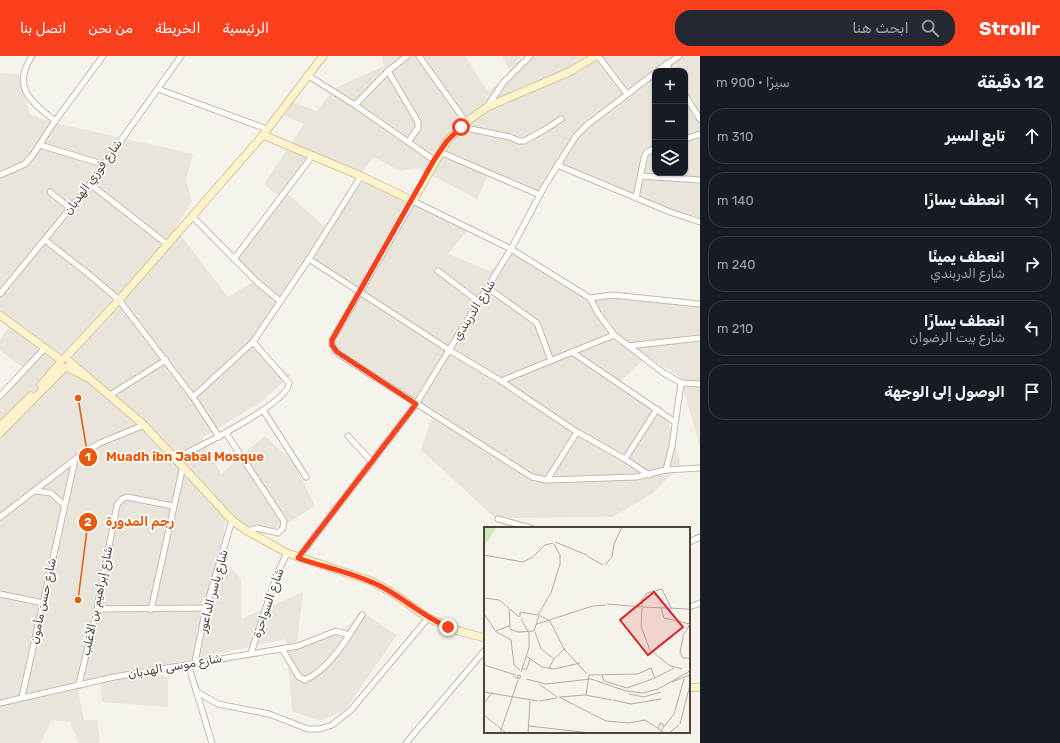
<!DOCTYPE html>
<html lang="ar">
<head>
<meta charset="utf-8">
<style>
  body { margin:0; font-family:Rubik,"Noto Sans Arabic",sans-serif; background:#242831; color:#f1f3f6; direction:rtl }
  .controls { position:absolute; right:12px; top:12px; display:grid; overflow:hidden; border-radius:8px; box-shadow:0 1px 3px #0004 }
  .controls button { width:36px; height:36px; display:grid; place-items:center; padding:0; border:0; border-bottom:1px solid #363941; background:#171b24; color:#f1f3f6; font:20px sans-serif }
  .stop { position:absolute; width:12px; height:12px; margin:-9px; border:3px solid #fc3f1d; border-radius:50%; background:#fff }
  .stop.end { background:#fc3f1d; border-color:#fff; box-shadow:0 1px 4px #0008 }
  .list { margin:0; padding:0; list-style:none }
  h2 { display:flex; justify-content:space-between; align-items:center; height:52px; margin:0; padding:0 16px; font-size:17px }
  h2 small { font-size:13px; font-weight:400; color:#9ea1a6 }
  .list li { display:grid; grid-template-columns:26px 1fr auto; gap:12px; align-items:center; box-sizing:border-box; height:56px; margin:0 8px 8px; padding:0 8px; border:1px solid #363941; border-radius:16px }
  .list b { display:block; font-size:15px; white-space:nowrap }
  .list p { margin:0; font-size:13px; white-space:nowrap; color:#9ea1a6 }
  .list em { font-size:13px; font-style:normal; color:#9ea1a6 }
  .icon { flex:none; width:22px; height:22px; fill:none; stroke:currentColor; stroke-width:2; stroke-linecap:round; stroke-linejoin:round }
  .map { position:relative; flex:none; width:700px; height:687px; overflow:hidden; direction:ltr }
  header { display:flex; align-items:center; gap:24px; box-sizing:border-box; height:56px; padding:0 20px; background:#fc3f1d; color:#fff }
  header strong { font-size:19px }
  nav { display:flex; gap:22px; margin-inline-start:auto; font-size:14px }
  .search { width:280px; height:36px; background:#242831; display:flex; align-items:center; gap:10px; box-sizing:border-box; padding:0 14px; border-radius:16px; color:#9ea1a6; font-size:15px }
  main { display:flex }
  aside { flex:1; background:#171b24 }
  .map>svg:first-child { display:block }
  .residential { fill:#eae5da; fill-rule:evenodd }
  .lines { fill:none; stroke-linecap:round; stroke-linejoin:round }
  .street-casing { stroke:#c2bbae; stroke-width:7 }
  .secondary-casing { stroke:#d6c79b; stroke-width:9 }
  .street { stroke:#fff; stroke-width:5 }
  .secondary { stroke:#fff3cd; stroke-width:7 }
  .route { stroke:#fc3f1d; stroke-width:5 }
  .labels { text-anchor:middle; stroke-width:3.5; stroke-linejoin:round; paint-order:stroke }
  .street-label { font-size:12px; fill:#4b4439; stroke:#fff }
  .inset-road { fill:none; stroke:#b2ada4; stroke-width:1 }
  .view { fill:#d62828; fill-opacity:0.15; stroke:#d62828; stroke-width:2 }
  .inset-edge { fill:none; stroke:#4b4439; stroke-width:2 }
  .leader { fill:none; stroke:#e8590c; stroke-width:1.5 }
  .callout-dot { fill:#e8590c; stroke:#fff; stroke-width:1.5 }
  .mark-label { font-size:12px; text-anchor:middle; font-weight:bold; fill:#fff }
  .callout-label { font-size:13px; text-anchor:middle; font-weight:bold; fill:#e8590c; stroke:#fff; stroke-width:3.5; stroke-linejoin:round; paint-order:stroke }
</style>
</head>
<body>
<header>
<strong>Strollr</strong>
<div class="search"><svg class="icon" aria-label="search" viewBox="0 0 24 24"><circle cx="10" cy="10" r="6"/><path d="M15 15l6 6"/></svg>ابحث هنا</div>
<nav><a>الرئيسية</a><a>الخريطة</a><a>من نحن</a><a>اتصل بنا</a></nav>
</header>
<main>
<aside>
<h2>12 دقيقة<small>سيرًا · 900 m</small></h2>
<ul class="list">
<li><svg class="icon" aria-label="ahead" viewBox="0 0 24 24"><path d="M12 20V5M6 11l6-6 6 6"/></svg><div><b>تابع السير</b></div><em>310 m</em></li>
<li><svg class="icon" aria-label="left" viewBox="0 0 24 24"><path d="M17 20v-9H6M10 6l-5 5 5 5"/></svg><div><b>انعطف يسارًا</b></div><em>140 m</em></li>
<li><svg class="icon" aria-label="right" viewBox="0 0 24 24"><path d="M7 20v-9h11M14 6l5 5-5 5"/></svg><div><b>انعطف يمينًا</b><p>شارع الدربندي</p></div><em>240 m</em></li>
<li><svg class="icon" aria-label="left" viewBox="0 0 24 24"><path d="M17 20v-9H6M10 6l-5 5 5 5"/></svg><div><b>انعطف يسارًا</b><p>شارع بيت الرضوان</p></div><em>210 m</em></li>
<li><svg class="icon" aria-label="arrive" viewBox="0 0 24 24"><path d="M6 21V4h12l-3 4 3 4H6"/></svg><div><b>الوصول إلى الوجهة</b></div></li>
</ul>
</aside>
<div class="map">
<svg width="700" height="687" viewBox="0 0 700 687">
  <rect width="100%" height="100%" fill="#f6f3ec"/>
  <!-- residential -->
  <path class="residential" d="M 382,0 L 465,0 L 488,36 L 511,17 L 502,0 L 520,0 L 522,3 L 526,0 L 700,0 L 700,165 L 681,160 L 558,106 L 539,139 L 489,117 L 477,143 L 418,112 L 400,115 L 374,101 L 359,119 L 315,98 L 288,138 L 327,173 L 364,123 L 468,174 L 448,198 L 490,215 L 512,192 L 590,243 L 613,235 L 700,247 L 700,391 L 680,321 L 648,300 L 620,326 L 667,361 L 681,409 L 652,438 L 612,461 L 495,462 L 421,394 L 432,361 L 330,297 L 361,236 L 311,204 L 253,290 L 291,319 L 261,346 L 202,382 L 221,418 L 265,380 L 294,407 L 315,450 L 283,470 L 252,477 L 226,457 L 221,502 L 241,523 L 241,563 L 303,536 L 297,587 L 345,572 L 363,557 L 397,579 L 345,654 L 320,665 L 292,655 L 286,583 L 146,613 L 168,622 L 168,651 L 102,646 L 100,623 L 78,635 L 84,664 L 97,664 L 100,687 L 79,687 L 70,666 L 51,664 L 42,685 L 37,687 L 0,687 L 0,343 L 27,315 L 0,294 L 0,284 L 11,268 L 0,253 L 0,17 L 19,18 L 30,58 L 47,65 L 193,98 L 186,124 L 192,146 L 175,172 L 228,241 L 256,224 L 235,198 L 280,141 L 264,128 L 304,68 L 284,60 L 293,46 L 317,55 L 335,32 L 384,10 ZM 655,15 L 685,15 L 685,117 L 655,117 Z"/>
  <g class="lines">
    <defs>
      <g id="street">
        <path d="M 32,0 C 11,32 31,45 55,65"/>
        <path d="M 419,0 L 466,66"/>
        <path d="M 598,0 L 627,38"/>
        <path d="M 666,8 L 670,15"/>
        <path d="M 388,15 L 418,66 L 418,72 L 408,86"/>
        <path d="M 657,15 L 679,0"/>
        <path d="M 307,19 L 355,49 L 434,104"/>
        <path d="M 158,33 L 267,73"/>
        <path d="M 685,39 L 700,63"/>
        <path d="M 355,49 L 388,15 L 407,0"/>
        <path d="M 487,51 L 503,27 L 530,0"/>
        <path d="M 461,71 L 510,81 L 519,85 L 524,85 L 546,73 L 561,63"/>
        <path d="M 685,83 L 700,78"/>
        <path d="M 40,89 L 102,108"/>
        <path d="M 440,96 L 540,139"/>
        <path d="M 557,109 L 670,156 L 700,166"/>
        <path d="M 0,119 L 25,108 L 32,100 L 55,65 L 103,0"/>
        <path d="M 641,120 L 700,124"/>
        <path d="M 90,128 L 168,189"/>
        <path d="M 50,136 L 70,152"/>
        <path d="M 636,142 L 644,102 L 646,97 L 655,92"/>
        <path d="M 193,161 L 257,226 L 280,245"/>
        <path d="M 45,184 L 91,220 L 119,244 L 193,341 L 219,381"/>
        <path d="M 234,203 L 313,99"/>
        <path d="M 309,203 L 449,294 L 501,325 L 577,376 L 625,403 L 649,419"/>
        <path d="M 438,215 L 479,246"/>
        <path d="M 488,232 L 537,267 L 551,305"/>
        <path d="M 0,238 L 90,128 L 181,0"/>
        <path d="M 590,242 L 612,239 L 700,248"/>
        <path d="M 628,290 L 700,282"/>
        <path d="M 572,296 L 675,366"/>
        <path d="M 501,325 L 614,279"/>
        <path d="M 700,328 L 681,327 L 664,317 L 614,279 L 598,257 L 590,242 L 511,193 L 413,145 L 332,284 L 332,289 L 337,297 L 532,421 L 547,424 L 636,421 L 666,414 L 700,412"/>
        <path d="M 110,339 L 166,304"/>
        <path d="M 0,340 L 44,293"/>
        <path d="M 193,341 L 253,286 L 309,203 L 361,120"/>
        <path d="M 263,354 L 306,421"/>
        <path d="M 226,377 L 284,465 L 283,472 L 278,477 L 257,472 L 247,475"/>
        <path d="M 348,380 L 372,406"/>
        <path d="M 176,402 C 195,393 289,347 289,327 L 253,286"/>
        <path d="M 625,403 L 657,353"/>
        <path d="M 666,414 L 672,390 L 681,327"/>
        <path d="M 547,424 L 577,376"/>
        <path d="M 36,435 L 51,437 L 64,449"/>
        <path d="M 0,461 L 86,395 L 100,387 L 144,369"/>
        <path d="M 498,463 L 531,472"/>
        <path d="M 689,486 L 700,481"/>
        <path d="M 298,502 L 416,348 L 511,193 L 544,131 L 576,80 L 587,69 L 655,17"/>
        <path d="M 0,538 L 43,547"/>
        <path d="M 689,551 L 700,547"/>
        <path d="M 97,553 L 206,552"/>
        <path d="M 151,554 L 183,410"/>
        <path d="M 282,593 L 299,621 L 305,624 C 331,612 347,582 362,559"/>
        <path d="M 251,597 L 277,518 L 287,497"/>
        <path d="M 195,606 L 206,552 L 232,464"/>
        <path d="M 188,608 L 212,687"/>
        <path d="M 79,628 L 97,553 L 117,449 L 122,443 L 127,441 L 173,450"/>
        <path d="M 197,636 L 218,648 L 269,658 L 308,673 L 320,673 L 332,669 L 351,654 L 428,562"/>
        <path d="M 22,641 L 75,404"/>
        <path d="M 0,647 L 114,621 L 298,590 L 336,575 L 349,579"/>
        <path d="M 406,687 L 485,594"/>
      </g>
      <g id="secondary">
        <path d="M 263,79 L 361,120 L 413,145 L 447,85 L 466,66 L 487,51 L 569,16 L 596,0"/>
        <path d="M 0,259 L 61,304"/>
        <path d="M 65,302 L 119,244 L 263,79 L 323,0"/>
        <path d="M 70,306 L 144,369 L 232,464 L 247,475 L 287,497 L 371,525 L 393,537 L 428,562 L 459,575 L 485,582"/>
        <path d="M 67,311 L 88,322"/>
        <path d="M 41,329 L 60,307"/>
        <path d="M 0,370 L 31,340"/>
        <path d="M 0,377 L 64,312"/>
        <path d="M 689,632 L 700,631"/>
      </g>
    </defs>
    <!-- street casing -->
    <use href="#street" class="street-casing"/>
    <!-- secondary casing -->
    <use href="#secondary" class="secondary-casing"/>
    <!-- street -->
    <use href="#street" class="street"/>
    <!-- secondary -->
    <use href="#secondary" class="secondary"/>
  </g>
  <g class="lines">
    <!-- route -->
    <path class="route" d="M 448,571 C 424,561 405,543 382,531 C 356,517 326,512 298,502 L 416,348 L 337,296 L 332,289 L 332,284 L 434,104 L 447,85 L 461,71"/>
  </g>
  <g class="labels">
    <!-- street labels -->
    <g class="street-label">
      <text transform="translate(93 121) rotate(-54)" y="4">شارع فوزي الهدبان</text>
      <text transform="translate(474 254) rotate(-58)" y="4">شارع الدربندي</text>
      <text transform="translate(213 535) rotate(-75)" y="4">شارع ياسر الداعور</text>
      <text transform="translate(43 545) rotate(-78)" y="4">شارع حسن مأمون</text>
      <text transform="translate(97 545) rotate(-78)" y="4">شارع إبراهيم بن الأغلب</text>
      <text transform="translate(268 547) rotate(-71)" y="4">شارع السواحرة</text>
      <text transform="translate(175 610) rotate(-10)" y="4">شارع موسى الهدبان</text>
    </g>
  </g>
  <!-- overview -->
  <g transform="translate(484 471)">
    <rect width="206" height="206" fill="#f6f3ec"/>
    <path d="M 0,0 L 13,0 L 3,15 L 0,14 Z" fill="#d2eab5"/>
    <path class="inset-road" d="M 71,15 L 103,28M 0,28 L 39,35 L 49,30 L 61,18 L 69,16M 103,29 L 119,38M 121,38 L 128,30 L 130,17 L 138,0M 0,71 L 15,73 L 25,81M 123,77 L 157,80M 158,80 L 158,72 L 163,66 L 178,62 L 187,81M 158,80 L 206,82M 25,81 L 26,102 L 34,105 L 50,104M 158,81 L 157,99 L 166,123 L 185,138 L 198,142M 177,81 L 180,91 L 206,97M 26,82 L 35,90M 0,87 L 11,103M 54,88 L 67,66 L 76,37 L 76,28 L 70,17M 55,88 L 66,94 L 81,124M 36,90 L 36,85 L 54,88M 53,97 L 109,79 L 122,78M 11,104 L 27,113 L 30,138 L 36,143M 12,104 L 25,99M 50,104 L 55,89M 51,105 L 57,122 L 70,132M 198,110 L 206,97M 199,110 L 196,126 L 199,131 L 206,131M 81,123 L 103,147M 42,129 L 58,140 L 70,142 L 96,136M 0,138 L 32,148M 65,141 L 70,132 L 81,121M 38,142 L 43,142 L 46,131M 37,145 L 45,121 L 45,106 L 37,92M 118,148 L 120,154 L 143,161 L 171,151M 30,149 L 34,152 L 35,152 L 37,149 L 34,148 L 33,151M 171,151 L 190,141M 42,152 L 62,157 L 107,152 L 142,164 L 159,166 L 174,162 L 206,144M 188,155 L 206,148M 55,157 L 73,170M 0,165 L 54,174M 145,167 L 160,170 L 177,165M 102,168 L 105,148 L 154,147 L 167,141 L 171,151M 75,170 L 122,194 L 145,196 L 161,193 L 181,206M 76,170 L 101,168 L 128,173M 129,173 L 147,177 L 177,172M 55,174 L 73,171M 0,176 L 9,165M 0,188 L 22,206M 196,197 L 206,158M 45,199 L 107,206M 174,202 L 176,196 L 179,197 L 179,200M 16,206 L 34,153M 44,206 L 46,174M 175,206 L 190,187 L 200,152M 185,206 L 195,198"/>
    <path class="view" d="M 170,65 L 199,100 L 164,128 L 136,93 Z"/>
    <rect width="206" height="206" class="inset-edge"/>
  </g>
  <!-- callouts -->
  <path class="leader" d="M78 342L88 401M78 544L88 466"/>
  <g class="callout-dot">
    <circle cx="78" cy="342" r="4"/>
    <circle cx="78" cy="544" r="4"/>
    <circle cx="88" cy="401" r="10"/>
    <circle cx="88" cy="466" r="10"/>
  </g>
  <g class="mark-label">
    <text x="88" y="405">1</text>
    <text x="88" y="470">2</text>
  </g>
  <g class="callout-label">
    <text x="185" y="405">Muadh ibn Jabal Mosque</text>
    <text x="140" y="470">رجم المدورة</text>
  </g>
</svg>
<div class="controls">
<button>+</button>
<button>−</button>
<button><svg class="icon" aria-label="layers" viewBox="0 0 24 24"><path d="M12 4l9 5-9 5-9-5zM3 14l9 5 9-5"/></svg></button>
</div>
<div class="stop" style="left:461px;top:71px"></div>
<div class="stop end" style="left:448px;top:571px"></div>
</div>
</main>
</body>
</html>
